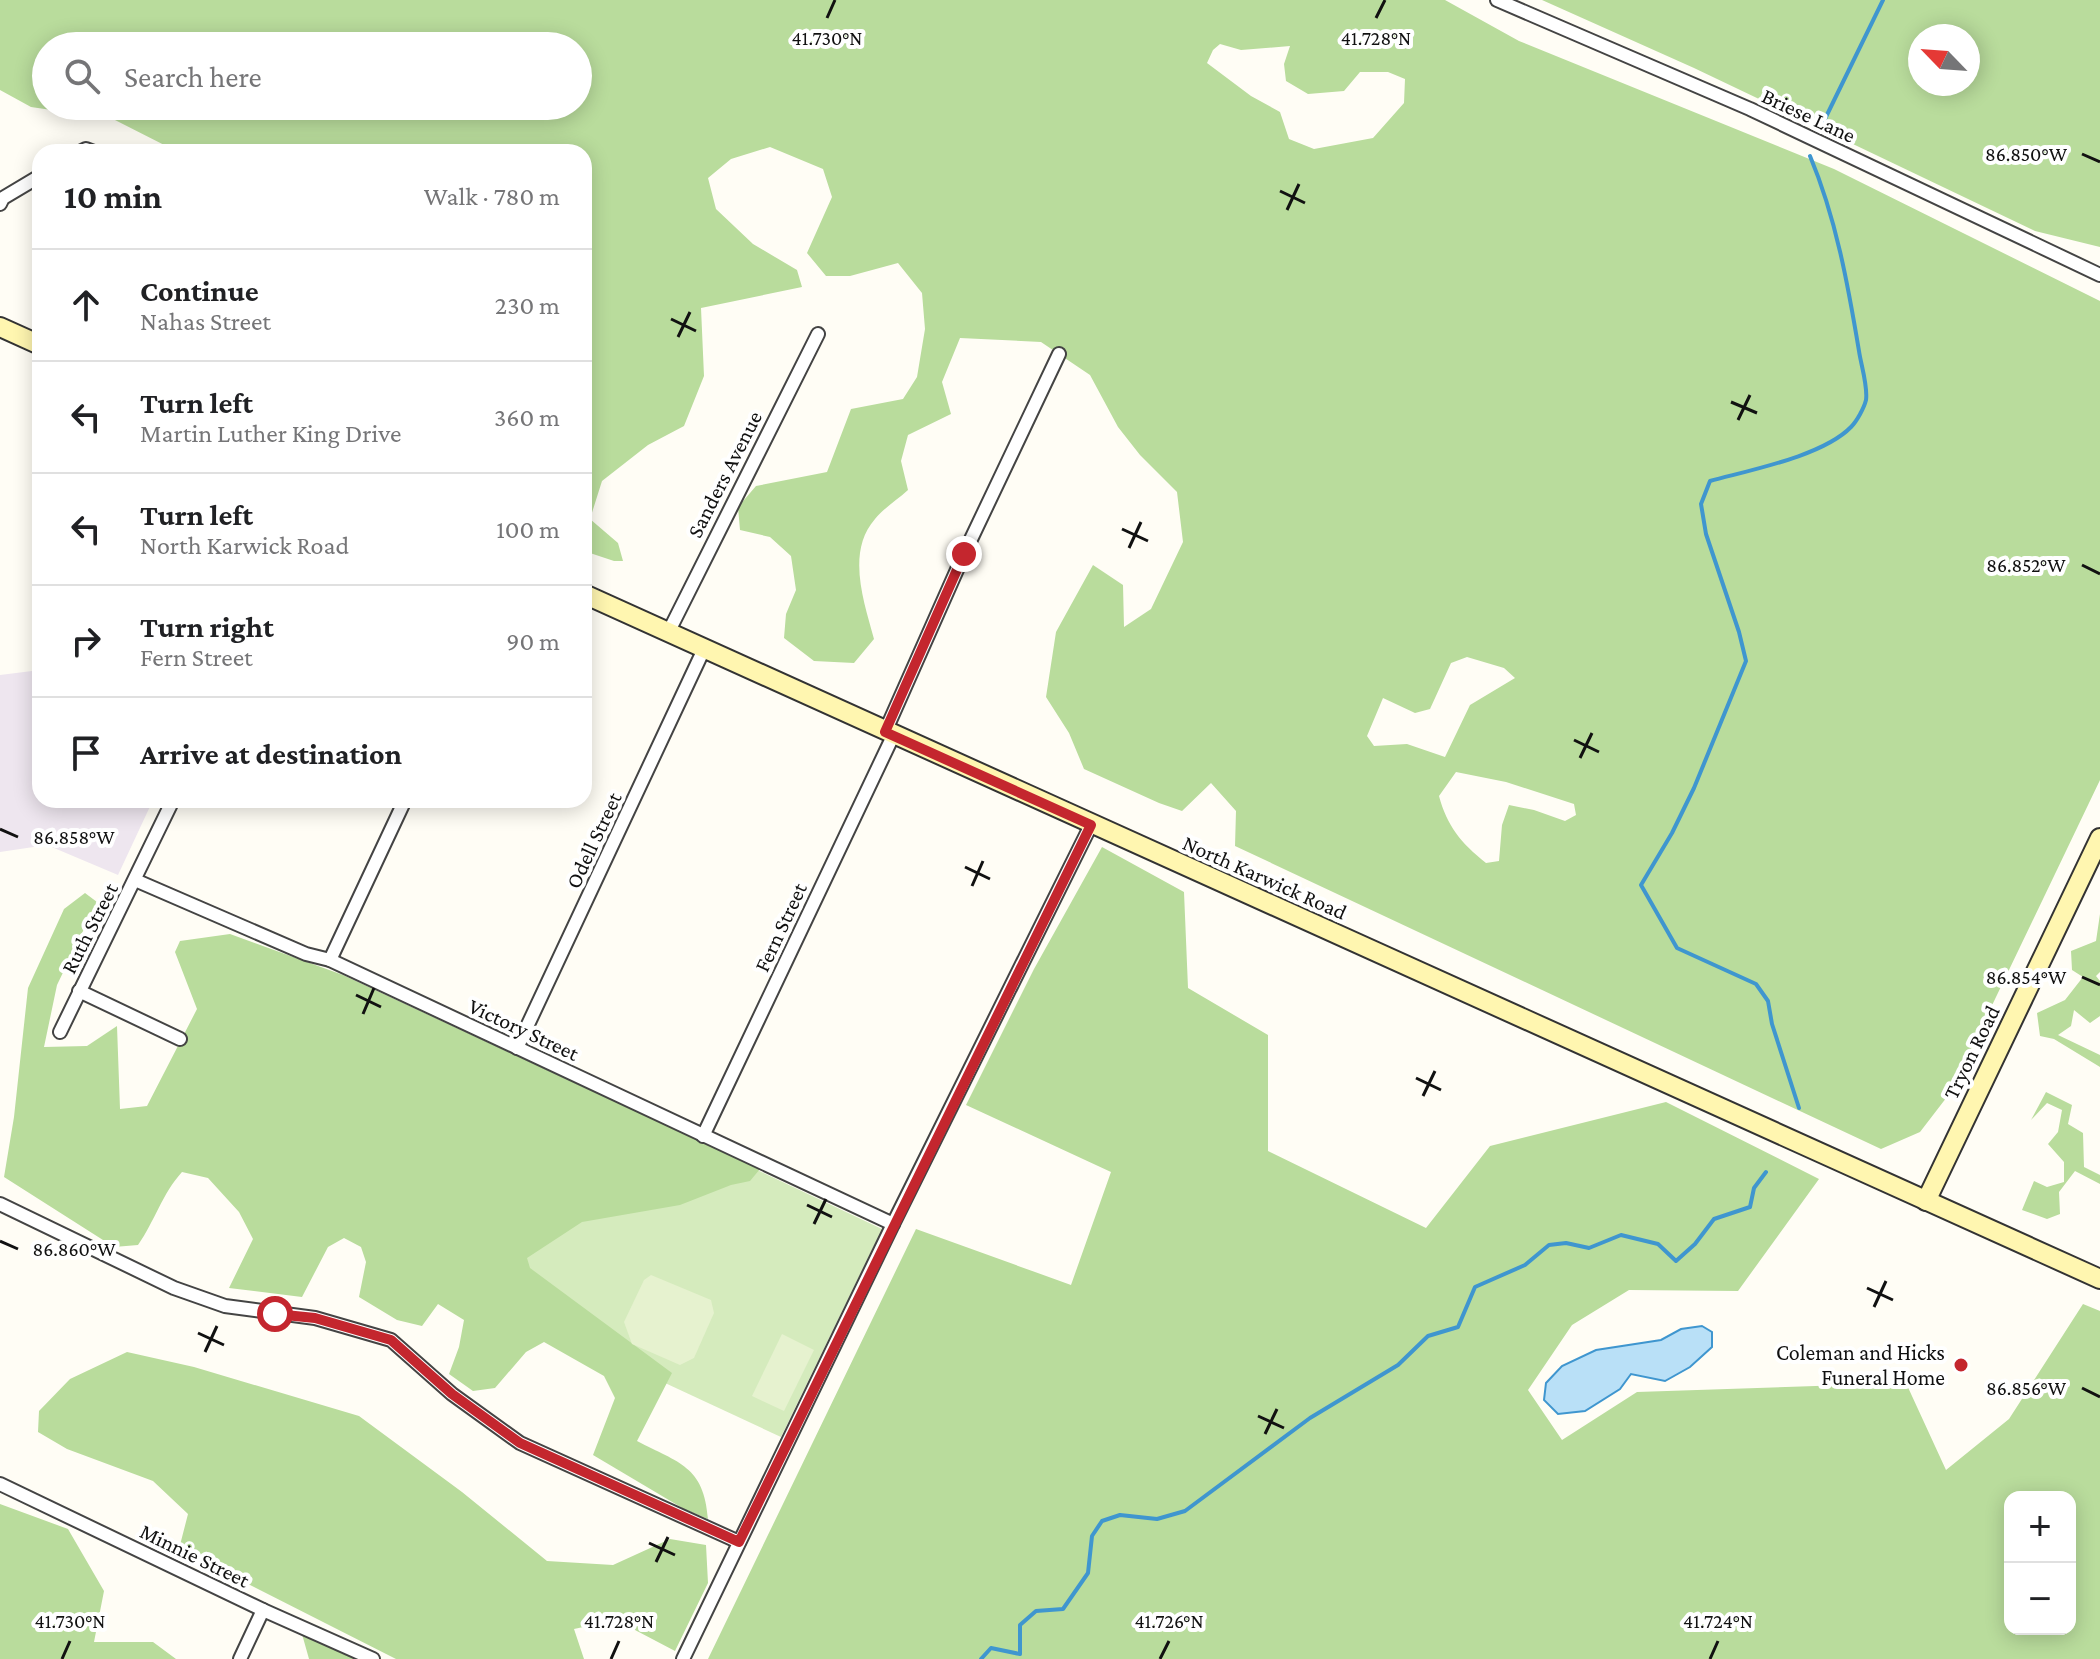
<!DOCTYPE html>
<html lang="en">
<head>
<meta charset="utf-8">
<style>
  body { margin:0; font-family:"Crimson Pro",serif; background:#f2f2f2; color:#202124 }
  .controls { position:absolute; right:24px; bottom:24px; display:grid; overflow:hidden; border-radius:16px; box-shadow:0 4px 20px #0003 }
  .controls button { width:72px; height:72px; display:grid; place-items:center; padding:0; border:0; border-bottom:2px solid #e0e0e0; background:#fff; color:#202124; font:40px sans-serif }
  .compass { position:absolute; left:1908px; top:24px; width:72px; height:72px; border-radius:50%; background:#fff; box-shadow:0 4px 20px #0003; rotate:295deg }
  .stop { position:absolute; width:24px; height:24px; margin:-18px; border:6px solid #c4262e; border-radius:50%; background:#fff }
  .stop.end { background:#c4262e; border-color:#fff; box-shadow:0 2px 8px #0008 }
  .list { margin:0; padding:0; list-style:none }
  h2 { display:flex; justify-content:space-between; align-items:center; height:104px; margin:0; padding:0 32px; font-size:34px }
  h2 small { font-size:26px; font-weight:400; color:#757577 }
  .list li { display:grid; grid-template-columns:52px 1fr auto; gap:24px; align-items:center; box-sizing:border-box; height:112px; padding:0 32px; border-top:2px solid #e0e0e0 }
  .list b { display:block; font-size:30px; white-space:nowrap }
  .list p { margin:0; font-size:26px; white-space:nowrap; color:#757577 }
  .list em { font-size:26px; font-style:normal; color:#757577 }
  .icon { flex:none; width:44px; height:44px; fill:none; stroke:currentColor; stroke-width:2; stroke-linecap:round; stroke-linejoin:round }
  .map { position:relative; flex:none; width:2100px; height:1659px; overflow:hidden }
  .search { position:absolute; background:#fff; box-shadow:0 4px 20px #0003; left:32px; top:32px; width:560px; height:88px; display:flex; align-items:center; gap:20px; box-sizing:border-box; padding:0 28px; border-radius:44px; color:#757577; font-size:30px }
  .panel { position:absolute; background:#fff; box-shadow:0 4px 20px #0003; left:32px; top:144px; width:560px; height:664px; border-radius:24px }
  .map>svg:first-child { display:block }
  .industrial { fill:#eee6ef }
  .green { fill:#d5ebbd }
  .forest { fill:#b9dc9c; fill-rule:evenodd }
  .pitch { fill:#e6f2cf }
  .water { fill:#b9e0f7; stroke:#3f96cf; stroke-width:2 }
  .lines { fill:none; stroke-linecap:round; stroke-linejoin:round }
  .stream { stroke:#3f96cf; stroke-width:4 }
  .street-casing { stroke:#444; stroke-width:16 }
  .secondary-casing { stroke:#333; stroke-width:22 }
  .street { stroke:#fff; stroke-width:12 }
  .secondary { stroke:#fff6b0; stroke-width:18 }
  .route { stroke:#c4262e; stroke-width:10 }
  .ticks { fill:none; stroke:#111; stroke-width:3 }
  .poi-dot { fill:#c4262e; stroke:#fff; stroke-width:3 }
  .labels { text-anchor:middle; stroke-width:8; stroke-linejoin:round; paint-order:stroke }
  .street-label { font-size:22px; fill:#111; stroke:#fff }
  .poi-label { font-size:22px; fill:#111; stroke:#fff; text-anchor:end }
  .ticks-label { font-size:20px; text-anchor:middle; fill:#111; stroke:#fff; stroke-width:8; stroke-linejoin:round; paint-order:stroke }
</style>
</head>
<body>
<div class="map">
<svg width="2100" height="1659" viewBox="0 0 2100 1659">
  <rect width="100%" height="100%" fill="#fffdf5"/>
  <!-- industrial -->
  <path class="industrial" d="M 40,670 L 40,800 L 153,800 L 118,875 L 47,845 L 0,852 L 0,675 Z"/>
  <!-- green -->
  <path class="green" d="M 592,1092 L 882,1229 L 781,1437 L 491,1302 Z"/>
  <!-- forest -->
  <g class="forest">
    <path d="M 0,0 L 1445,0 L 1519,41 L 1834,169 L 2100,301 L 2100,780 L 1950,1093 L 1920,1132 L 1881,1149 L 1235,846 L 1236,811 L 1211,783 L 1182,811 L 1159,803 L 1084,769 L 1069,733 L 1046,697 L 1056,632 L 1093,565 L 1123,585 L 1124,627 L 1151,609 L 1183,542 L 1177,492 L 1140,455 L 1118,427 L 1090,375 L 1041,342 L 960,338 L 942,382 L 951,414 L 908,435 L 901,461 L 908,490 C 897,500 884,508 875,519 C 846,552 864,602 874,639 L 854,663 L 814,661 L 784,638 L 786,614 L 796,590 L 791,556 L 770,537 L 740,530 L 738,507 L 756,486 L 827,472 L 851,409 L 903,399 L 917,377 L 925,329 L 922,293 L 898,263 L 850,276 L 826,276 L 807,253 L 832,197 L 823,169 L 770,147 L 731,159 L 708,178 L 716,209 L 753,244 L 797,270 L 802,287 L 701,308 L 704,376 L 684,426 L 648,445 L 602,481 L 590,519 L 618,543 L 623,561 L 614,561 L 584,551 L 584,152 L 178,152 L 113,119 L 31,107 L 0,90 ZM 1220,44 L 1241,50 L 1290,46 L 1284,64 L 1286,81 L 1308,94 L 1344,91 L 1360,72 L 1388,72 L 1405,79 L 1404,103 L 1373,138 L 1314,149 L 1289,139 L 1280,112 L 1251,96 L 1207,63 L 1213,50 ZM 46,46 L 578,46 L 578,106 L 46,106 ZM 1467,657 L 1504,668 L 1515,678 L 1470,705 L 1445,757 L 1407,744 L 1374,746 L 1367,736 L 1383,698 L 1415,713 L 1430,709 L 1451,663 ZM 1456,772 L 1506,782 L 1574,804 L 1576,815 L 1565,821 L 1534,810 L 1509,805 L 1502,825 L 1499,861 L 1486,863 C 1461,843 1447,826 1439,796 Z"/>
    <path d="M 1542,0 L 2100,0 L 2100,247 L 2035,231 L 1694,68 ZM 1920,36 L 1968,36 L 1968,84 L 1920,84 Z"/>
    <path d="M 1102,847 L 1184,892 L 1188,988 L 1268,1035 L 1268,1151 L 1426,1228 L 1490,1146 L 1666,1102 L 1819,1179 L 1738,1291 L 1629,1290 L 1572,1325 L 1528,1390 L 1562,1440 L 1637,1392 L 1906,1383 L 1946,1470 L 2009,1419 L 2083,1304 L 2100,1311 L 2100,1659 L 708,1659 L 916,1229 L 1071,1285 L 1111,1172 L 966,1105 L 1034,969 ZM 2070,1497 L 2070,1629 L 2010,1629 L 2010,1497 Z"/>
    <path d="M 85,893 L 97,902 L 57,985 L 44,1047 L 87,1046 L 117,1026 L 120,1109 L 147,1106 L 197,1009 L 175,952 L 180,941 L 230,934 L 343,975 L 760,1169 L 750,1181 L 731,1185 L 680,1205 L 582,1222 L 527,1258 L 530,1268 L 672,1373 L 637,1441 C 679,1463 704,1466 708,1519 L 684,1509 L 593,1455 L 615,1398 L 604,1376 L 544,1342 L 526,1352 L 495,1388 L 473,1391 L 449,1374 L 459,1347 L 464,1320 L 438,1304 L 422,1326 L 397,1320 L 359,1297 L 366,1262 L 361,1247 L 344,1238 L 328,1247 L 302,1297 L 229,1288 L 253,1239 L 239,1212 L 208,1178 L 182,1172 C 162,1194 155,1221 138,1245 L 114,1247 L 4,1177 L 14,1117 L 28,988 L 64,909 Z"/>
    <path d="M 2100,914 L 2100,972 L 2096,976 L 2100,981 L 2100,1016 L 2090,1023 L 2074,1010 L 2071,1026 L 2058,1035 L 2100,1055 L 2100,1067 L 2054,1039 L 2040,1036 L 2037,1013 L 2065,1000 L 2083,977 L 2072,970 L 2071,951 L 2096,941 Z"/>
    <path d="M 2046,1092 L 2072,1105 L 2068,1124 L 2083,1133 L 2084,1167 L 2100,1175 L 2100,1184 L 2075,1171 L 2059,1192 L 2060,1214 L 2047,1219 L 2022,1210 L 2034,1181 L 2047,1187 L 2064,1182 L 2064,1162 L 2048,1144 L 2058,1132 L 2062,1110 L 2047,1103 L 2031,1120 Z"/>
    <path d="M 127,1352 L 194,1367 L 359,1416 L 462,1492 L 547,1561 L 613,1565 L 670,1539 L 706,1545 L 708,1583 L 675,1651 L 616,1620 L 574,1629 L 584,1659 L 396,1659 L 179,1549 L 188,1514 L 153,1481 L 67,1449 L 38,1432 L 39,1411 L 70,1379 Z"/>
    <path d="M 0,1504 L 68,1529 L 104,1591 L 94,1642 L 153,1642 L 176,1659 L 0,1659 Z"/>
    <path d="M 302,1634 L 349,1655 L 354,1659 L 309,1659 Z"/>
  </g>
  <!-- pitch -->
  <g class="pitch">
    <path d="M 651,1275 L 711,1300 L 714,1313 L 694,1358 L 680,1365 L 632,1344 L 624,1322 L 644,1280 Z"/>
    <path d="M 782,1334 L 814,1350 L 784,1411 L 752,1396 Z"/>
  </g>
  <!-- water -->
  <path class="water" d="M 1702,1326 L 1712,1332 L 1712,1347 L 1690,1367 L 1665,1381 L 1631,1374 L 1620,1389 L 1585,1411 L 1558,1414 L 1544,1400 L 1546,1383 L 1562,1366 L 1596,1350 L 1661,1340 L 1681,1329 Z"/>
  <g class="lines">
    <!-- stream -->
    <g class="stream">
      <path d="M 1822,125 L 1883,0"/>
      <path d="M 1799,1108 L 1772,1024 L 1768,1001 L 1756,984 L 1677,948 L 1641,885 L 1672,833 L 1694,788 L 1746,661 L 1739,632 L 1706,534 L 1701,504 L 1710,481 C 1750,470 1823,456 1851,427 C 1857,421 1864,408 1866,400 C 1868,386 1861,365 1859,351 C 1848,285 1836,218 1810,156"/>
      <path d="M 981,1659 L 991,1648 L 1020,1654 L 1020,1625 L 1036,1611 L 1063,1609 L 1088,1573 L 1092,1536 L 1102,1521 L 1120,1515 L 1157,1519 L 1185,1511 L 1310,1418 L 1398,1365 L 1428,1336 L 1458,1327 L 1475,1287 L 1525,1265 L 1549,1245 L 1566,1243 L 1589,1248 L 1621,1235 L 1658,1244 L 1676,1261 L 1695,1244 L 1714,1219 L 1750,1207 L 1754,1188 L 1766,1172"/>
    </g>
    <defs>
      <g id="street">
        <path d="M 1497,0 L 1750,109 L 2100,275"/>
        <path d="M 80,152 L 86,149 L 94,152"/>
        <path d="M 0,204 L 3,198 L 40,176"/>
        <path d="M 668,633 L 818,334"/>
        <path d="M 885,732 L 964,554 L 1059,354"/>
        <path d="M 135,880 L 306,954 L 330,960 L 893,1224"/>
        <path d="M 330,960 L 405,800"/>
        <path d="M 79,991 L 180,1039"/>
        <path d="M 60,1032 L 173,800"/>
        <path d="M 517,1048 L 704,649"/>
        <path d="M 703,1136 L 893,736"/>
        <path d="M 0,1204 L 174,1288 L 225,1306 L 315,1318 L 391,1340 L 452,1394 L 520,1443 L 739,1542"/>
        <path d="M 0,1484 L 263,1610 L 373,1659"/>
        <path d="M 240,1659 L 263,1610"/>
        <path d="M 683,1659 L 893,1224 L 1091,825"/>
      </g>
      <g id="secondary">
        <path d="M 0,327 L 40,345"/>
        <path d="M 584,594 L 2100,1279"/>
        <path d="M 1926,1201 L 2100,838"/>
      </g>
    </defs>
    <!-- street casing -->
    <use href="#street" class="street-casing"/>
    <!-- secondary casing -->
    <use href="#secondary" class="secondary-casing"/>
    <!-- street -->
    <use href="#street" class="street"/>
    <!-- secondary -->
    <use href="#secondary" class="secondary"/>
  </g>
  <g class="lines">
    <!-- route -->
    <path class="route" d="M 275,1314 L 315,1318 L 391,1340 L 452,1394 L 520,1443 L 739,1542 L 1091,825 L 885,732 L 964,554"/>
  </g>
  <!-- ticks -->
  <path class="ticks" d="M 827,18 L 835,0M 1376,18 L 1385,0M 2082,154 L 2100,162M 1280,191 L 1305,203M 1287,210 L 1299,184M 671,319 L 696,331M 678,337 L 690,312M 1731,402 L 1757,413M 1738,420 L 1750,395M 1122,529 L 1148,541M 1129,548 L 1141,522M 2082,565 L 2100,574M 1574,740 L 1599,752M 1580,758 L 1592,733M 0,829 L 18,837M 965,867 L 990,879M 972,886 L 983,861M 2082,977 L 2100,985M 356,995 L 381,1007M 363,1014 L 374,988M 1416,1078 L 1441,1090M 1423,1096 L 1435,1071M 807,1205 L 832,1217M 814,1224 L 826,1199M 0,1241 L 18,1249M 1867,1288 L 1893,1300M 1874,1307 L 1886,1281M 198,1333 L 224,1345M 205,1352 L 217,1326M 2082,1388 L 2100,1397M 1258,1416 L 1284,1428M 1265,1434 L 1277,1409M 649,1543 L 675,1555M 656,1562 L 668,1537M 62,1659 L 70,1641M 611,1659 L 619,1641M 1160,1659 L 1169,1641M 1710,1659 L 1718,1641"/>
  <!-- markers -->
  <circle class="poi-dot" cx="1961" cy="1365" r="8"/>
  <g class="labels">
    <!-- street labels -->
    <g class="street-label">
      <text transform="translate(1809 115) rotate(25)" y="8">Briese Lane</text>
      <text transform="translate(724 474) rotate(-63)" y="8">Sanders Avenue</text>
      <text transform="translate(593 840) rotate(-65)" y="8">Odell Street</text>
      <text transform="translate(1265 877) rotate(24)" y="8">North Karwick Road</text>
      <text transform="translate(780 927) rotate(-65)" y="8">Fern Street</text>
      <text transform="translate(89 928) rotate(-63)" y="8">Ruth Street</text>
      <text transform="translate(524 1029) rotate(25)" y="8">Victory Street</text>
      <text transform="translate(1971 1052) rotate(-64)" y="8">Tryon Road</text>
      <text transform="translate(195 1555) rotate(26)" y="8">Minnie Street</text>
    </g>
    <!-- poi labels -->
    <g class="poi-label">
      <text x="1945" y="1360">Coleman and Hicks<tspan x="1945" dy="25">Funeral Home</tspan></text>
    </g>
  </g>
  <g class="ticks-label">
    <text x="827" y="45">41.730°N</text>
    <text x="1376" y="45">41.728°N</text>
    <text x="2026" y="161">86.850°W</text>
    <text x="2026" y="572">86.852°W</text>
    <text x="74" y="844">86.858°W</text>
    <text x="2026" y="984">86.854°W</text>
    <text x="74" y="1256">86.860°W</text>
    <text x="2026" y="1395">86.856°W</text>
    <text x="70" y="1628">41.730°N</text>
    <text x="619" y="1628">41.728°N</text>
    <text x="1169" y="1628">41.726°N</text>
    <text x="1718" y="1628">41.724°N</text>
  </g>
</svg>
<div class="controls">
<button>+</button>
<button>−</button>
</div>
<svg class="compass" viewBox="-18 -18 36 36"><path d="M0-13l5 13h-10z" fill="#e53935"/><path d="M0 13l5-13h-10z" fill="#757577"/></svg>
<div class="stop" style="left:275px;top:1314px"></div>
<div class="stop end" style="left:964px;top:554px"></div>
<div class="search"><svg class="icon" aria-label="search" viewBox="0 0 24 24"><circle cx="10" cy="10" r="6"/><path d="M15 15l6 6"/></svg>Search here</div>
<section class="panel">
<h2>10 min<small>Walk · 780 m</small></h2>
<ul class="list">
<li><svg class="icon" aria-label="ahead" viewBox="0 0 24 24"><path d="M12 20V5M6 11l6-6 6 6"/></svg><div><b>Continue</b><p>Nahas Street</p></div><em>230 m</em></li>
<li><svg class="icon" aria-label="left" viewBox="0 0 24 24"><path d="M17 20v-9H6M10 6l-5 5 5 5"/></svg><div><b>Turn left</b><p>Martin Luther King Drive</p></div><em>360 m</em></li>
<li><svg class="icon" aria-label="left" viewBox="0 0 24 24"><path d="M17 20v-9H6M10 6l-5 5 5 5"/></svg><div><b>Turn left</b><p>North Karwick Road</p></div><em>100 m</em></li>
<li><svg class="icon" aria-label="right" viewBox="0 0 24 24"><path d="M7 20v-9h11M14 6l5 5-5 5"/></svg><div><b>Turn right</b><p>Fern Street</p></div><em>90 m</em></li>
<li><svg class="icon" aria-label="arrive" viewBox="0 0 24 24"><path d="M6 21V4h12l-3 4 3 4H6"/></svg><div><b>Arrive at destination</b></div></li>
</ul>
</section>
</div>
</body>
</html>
